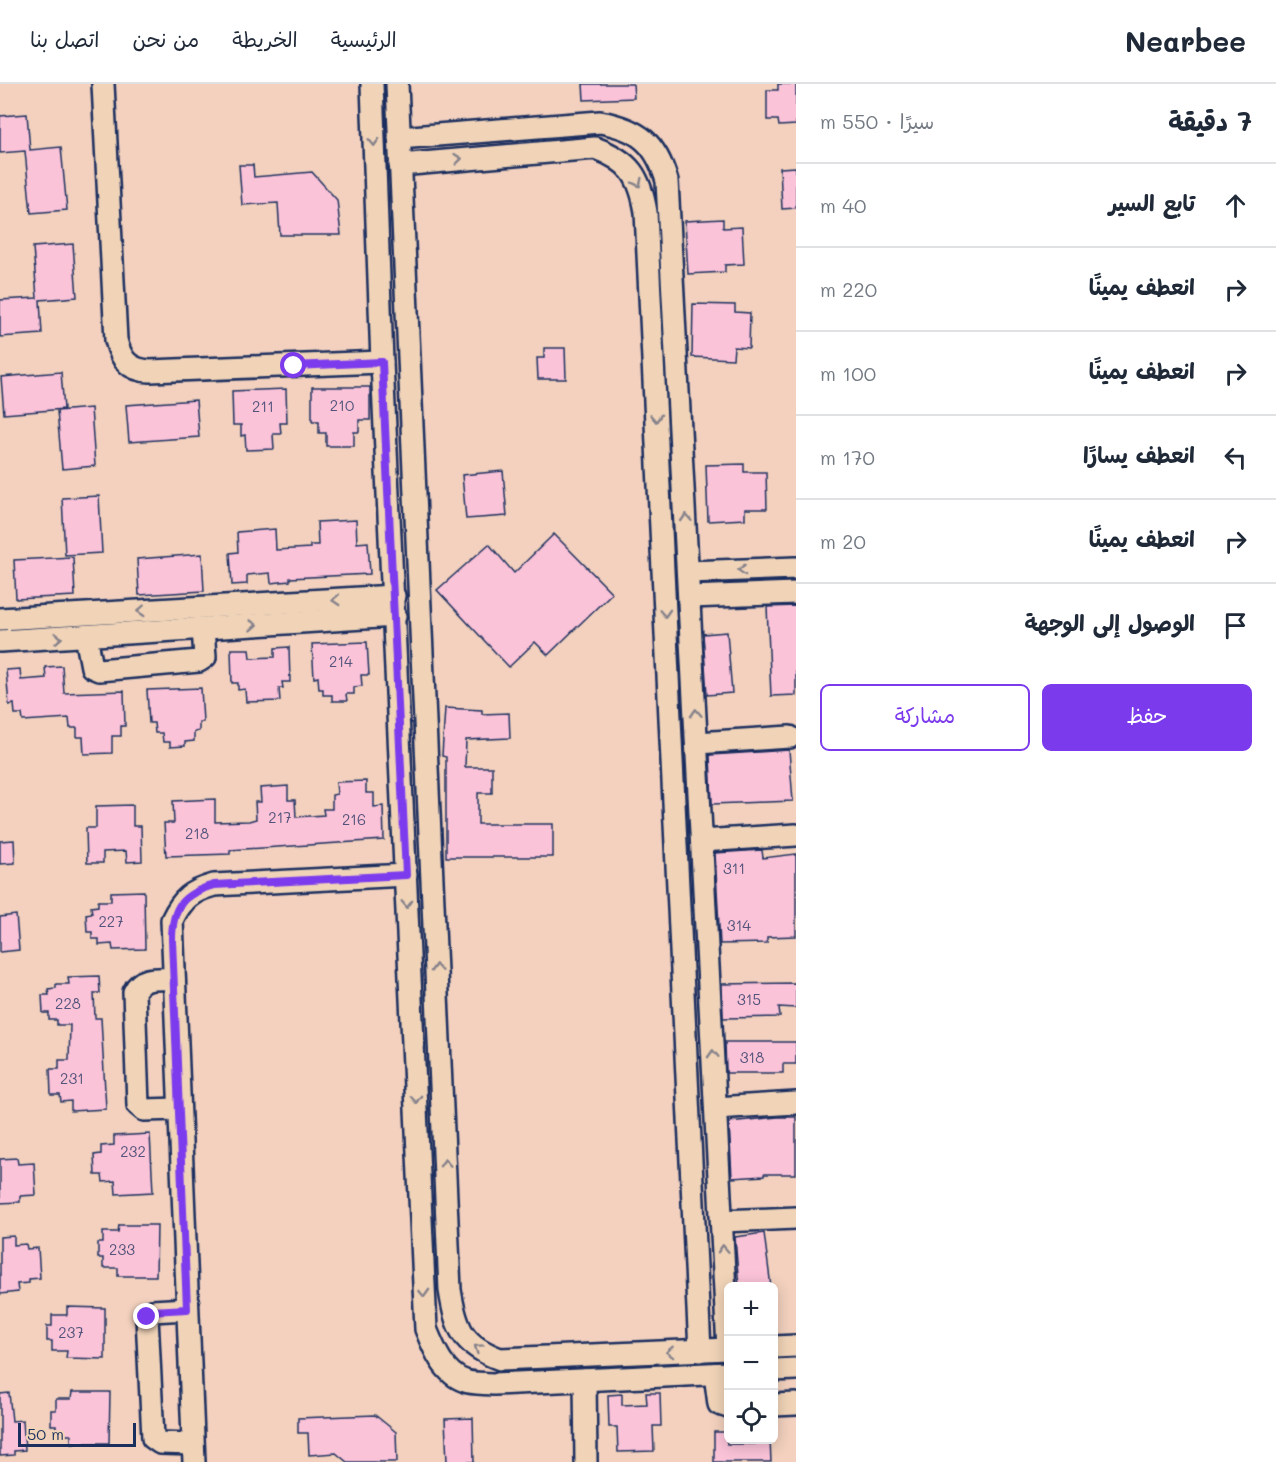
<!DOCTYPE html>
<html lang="ar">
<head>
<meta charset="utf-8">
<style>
  body { margin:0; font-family:Mali,"Playpen Sans Arabic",sans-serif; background:#f2f2f3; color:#1f2937; direction:rtl }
  .controls { position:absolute; right:18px; bottom:18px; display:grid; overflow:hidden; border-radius:9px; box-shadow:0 3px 15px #0003 }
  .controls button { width:54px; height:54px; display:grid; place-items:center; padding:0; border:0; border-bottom:2px solid #e0e1e3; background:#fff; color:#1f2937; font:30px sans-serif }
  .scale { position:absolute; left:18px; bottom:15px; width:118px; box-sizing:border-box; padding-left:6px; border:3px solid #1b2f5e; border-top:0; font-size:16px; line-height:21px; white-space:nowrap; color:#1b2f5e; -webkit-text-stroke:4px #f1d4b8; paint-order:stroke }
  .stop { position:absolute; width:18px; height:18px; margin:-14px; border:4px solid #7c3aed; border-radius:50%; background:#fff }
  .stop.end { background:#7c3aed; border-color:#fff; box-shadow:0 2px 6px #0008 }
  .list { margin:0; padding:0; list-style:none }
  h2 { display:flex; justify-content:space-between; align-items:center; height:78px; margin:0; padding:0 24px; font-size:26px }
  h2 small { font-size:20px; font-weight:400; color:#747a83 }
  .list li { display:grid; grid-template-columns:39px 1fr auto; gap:18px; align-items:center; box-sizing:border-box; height:84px; padding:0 24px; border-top:2px solid #e0e1e3 }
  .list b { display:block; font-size:22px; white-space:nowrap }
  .list em { font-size:20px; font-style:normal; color:#747a83 }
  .actions { display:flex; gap:12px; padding:18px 24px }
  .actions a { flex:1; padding:14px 0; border:2px solid #7c3aed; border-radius:9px; text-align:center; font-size:21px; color:#7c3aed }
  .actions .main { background:#7c3aed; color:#fff }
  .icon { flex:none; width:33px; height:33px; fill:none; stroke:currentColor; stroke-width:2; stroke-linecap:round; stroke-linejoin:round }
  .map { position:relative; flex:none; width:796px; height:1378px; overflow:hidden; direction:ltr }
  header { display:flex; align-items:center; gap:36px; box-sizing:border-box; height:84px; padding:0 30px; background:#fff; border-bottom:2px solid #e0e1e3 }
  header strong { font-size:28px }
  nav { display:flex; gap:33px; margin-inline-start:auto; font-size:21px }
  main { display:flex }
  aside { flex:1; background:#fff }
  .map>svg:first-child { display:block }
  .building { fill:#fbc3d8; stroke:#1b2f5e; stroke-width:1.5 }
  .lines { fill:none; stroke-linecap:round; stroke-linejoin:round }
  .minor-casing { stroke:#1b2f5e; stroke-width:26 }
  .minor { stroke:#f1d4b8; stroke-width:21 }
  .oneway { stroke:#86828b }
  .route { stroke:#7c3aed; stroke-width:8 }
  .labels { text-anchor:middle; stroke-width:4.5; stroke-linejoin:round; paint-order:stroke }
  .number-label { font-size:15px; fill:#53547c }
</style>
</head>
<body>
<header>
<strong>Nearbee</strong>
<nav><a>الرئيسية</a><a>الخريطة</a><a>من نحن</a><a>اتصل بنا</a></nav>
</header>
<main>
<aside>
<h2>7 دقيقة<small>سيرًا · 550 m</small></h2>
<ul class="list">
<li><svg class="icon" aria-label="ahead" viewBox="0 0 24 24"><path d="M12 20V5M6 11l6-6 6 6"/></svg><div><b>تابع السير</b></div><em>40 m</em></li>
<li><svg class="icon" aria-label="right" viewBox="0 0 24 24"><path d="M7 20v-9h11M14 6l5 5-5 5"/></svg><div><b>انعطف يمينًا</b></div><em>220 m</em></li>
<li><svg class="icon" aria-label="right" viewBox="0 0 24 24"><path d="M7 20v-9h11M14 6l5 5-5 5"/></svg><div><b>انعطف يمينًا</b></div><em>100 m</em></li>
<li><svg class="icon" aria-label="left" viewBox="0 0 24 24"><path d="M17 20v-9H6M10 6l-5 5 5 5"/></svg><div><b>انعطف يسارًا</b></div><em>170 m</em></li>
<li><svg class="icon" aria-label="right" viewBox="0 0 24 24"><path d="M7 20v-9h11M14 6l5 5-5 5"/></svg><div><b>انعطف يمينًا</b></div><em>20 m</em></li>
<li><svg class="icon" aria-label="arrive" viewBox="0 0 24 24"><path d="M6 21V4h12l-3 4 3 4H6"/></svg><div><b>الوصول إلى الوجهة</b></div></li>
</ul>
<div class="actions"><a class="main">حفظ</a><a>مشاركة</a></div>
</aside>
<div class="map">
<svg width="796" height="1378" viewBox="0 0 796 1378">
  <rect width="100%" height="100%" fill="#f3d1be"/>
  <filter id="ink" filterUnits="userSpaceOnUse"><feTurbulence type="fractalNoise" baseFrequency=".0167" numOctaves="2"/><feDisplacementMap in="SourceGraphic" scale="12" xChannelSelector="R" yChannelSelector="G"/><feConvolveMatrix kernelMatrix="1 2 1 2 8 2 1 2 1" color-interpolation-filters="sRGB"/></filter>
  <g filter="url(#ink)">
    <!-- building -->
    <g class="building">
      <path d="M 583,0 L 633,0 L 634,14 L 584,16 Z"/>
      <path d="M 778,0 L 796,0 L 796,41 L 779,42 L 778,36 L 767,36 L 767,6 L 778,6 Z"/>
      <path d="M 27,30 L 30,66 L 61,63 L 67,126 L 31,129 L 25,67 L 0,69 L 0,32 Z"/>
      <path d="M 239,81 L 253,81 L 254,93 L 312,88 L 337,116 L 341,151 L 280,151 L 278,119 L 242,121 Z"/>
      <path d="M 796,83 L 796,124 L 782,125 L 780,84 Z"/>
      <path d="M 723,135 L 723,144 L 742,143 L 744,180 L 725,181 L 725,188 L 688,190 L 685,137 Z"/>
      <path d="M 73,160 L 77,213 L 40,216 L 42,250 L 0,253 L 0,216 L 37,214 L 33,163 Z"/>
      <path d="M 693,220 L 735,221 L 735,228 L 750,229 L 749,264 L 734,263 L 733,275 L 692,273 Z"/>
      <path d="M 544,264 L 565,264 L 566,295 L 538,295 L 537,274 L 544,274 Z"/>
      <path d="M 61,288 L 64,325 L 4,330 L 1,293 Z"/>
      <path d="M 312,303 L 370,303 L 370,336 L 359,336 L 359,348 L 354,348 L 354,362 L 326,362 L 326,349 L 319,349 L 319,337 L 312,337 Z"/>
      <path d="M 286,305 L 287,339 L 280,339 L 281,350 L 273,350 L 274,365 L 246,366 L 245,351 L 241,352 L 241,341 L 233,341 L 232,307 Z"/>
      <path d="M 196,316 L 199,353 L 129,358 L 126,321 Z"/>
      <path d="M 91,324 L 95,382 L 62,385 L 57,327 Z"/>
      <path d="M 744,380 L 744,388 L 766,388 L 767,425 L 745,425 L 745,435 L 708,437 L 706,381 Z"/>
      <path d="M 503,387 L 507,432 L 466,435 L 462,391 Z"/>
      <path d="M 99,412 L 102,469 L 65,471 L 62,414 Z"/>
      <path d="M 356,436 L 357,459 L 368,458 L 370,490 L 290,494 L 290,497 L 271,499 L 270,489 L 247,491 L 247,500 L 232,501 L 230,469 L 238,468 L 237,448 L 275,445 L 276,466 L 310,464 L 310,461 L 318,461 L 317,438 Z"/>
      <path d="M 554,450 L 612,509 L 548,571 L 535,558 L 509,583 L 437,506 L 489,460 L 514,489 Z"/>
      <path d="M 202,470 L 204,507 L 139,511 L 137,475 Z"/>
      <path d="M 73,473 L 75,512 L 16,515 L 14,476 Z"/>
      <path d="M 796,522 L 796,611 L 771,612 L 767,523 Z"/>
      <path d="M 727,548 L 732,609 L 707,611 L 703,550 Z"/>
      <path d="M 367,558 L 369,591 L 361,591 L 362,602 L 354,603 L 354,610 L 346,610 L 347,617 L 332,617 L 332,611 L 323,611 L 323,605 L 319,605 L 318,593 L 314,594 L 312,560 Z"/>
      <path d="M 289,563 L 290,598 L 282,598 L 283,604 L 279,604 L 280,617 L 246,618 L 245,605 L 238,606 L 238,599 L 232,599 L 231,565 L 249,565 L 250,574 L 275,573 L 275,564 Z"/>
      <path d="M 62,582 L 64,609 L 124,607 L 125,642 L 121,642 L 121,652 L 112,652 L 112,669 L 84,670 L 83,653 L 77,653 L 77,644 L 70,644 L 69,634 L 23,637 L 22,630 L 15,630 L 14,620 L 9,621 L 6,586 L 20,585 L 21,596 L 46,594 L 45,583 Z"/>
      <path d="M 201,604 L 203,638 L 199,638 L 199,647 L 194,648 L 194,657 L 185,658 L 185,662 L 170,663 L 170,658 L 163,658 L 162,649 L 155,649 L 154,639 L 149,639 L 147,606 Z"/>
      <path d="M 445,624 L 482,626 L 482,630 L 509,629 L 510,654 L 466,656 L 465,683 L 492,683 L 492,709 L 478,709 L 478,740 L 553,740 L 553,773 L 446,773 L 446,673 L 442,672 Z"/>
      <path d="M 789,666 L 793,717 L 712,720 L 710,671 Z"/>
      <path d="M 366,697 L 366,709 L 374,709 L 374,723 L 383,722 L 384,756 L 230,766 L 230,770 L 166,772 L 164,739 L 174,739 L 173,717 L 215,715 L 215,738 L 249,737 L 256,735 L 255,718 L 261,718 L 260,704 L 288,702 L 288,716 L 295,716 L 296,733 L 324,731 L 323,725 L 332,725 L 332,711 L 337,710 L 336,698 Z"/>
      <path d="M 133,721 L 133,742 L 141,742 L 142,777 L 127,778 L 126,767 L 103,768 L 103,779 L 87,779 L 86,744 L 96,744 L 96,722 Z"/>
      <path d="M 14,756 L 15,779 L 0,780 L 0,757 Z"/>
      <path d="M 762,766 L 763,774 L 796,770 L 796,852 L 767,853 L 767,859 L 720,860 L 715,769 Z"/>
      <path d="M 144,807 L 145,865 L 113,866 L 112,860 L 99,861 L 99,855 L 92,855 L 92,848 L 87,848 L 86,830 L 92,829 L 91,823 L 98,822 L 98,817 L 111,817 L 111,808 Z"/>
      <path d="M 16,831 L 19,866 L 0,868 L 0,833 Z"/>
      <path d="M 99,892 L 100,909 L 94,909 L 95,934 L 101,934 L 106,1025 L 71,1027 L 71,1017 L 61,1018 L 60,1011 L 51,1011 L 50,985 L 59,985 L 59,976 L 69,976 L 70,941 L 57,941 L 57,936 L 49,936 L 49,929 L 43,929 L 42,911 L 49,911 L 48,905 L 56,904 L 56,900 L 69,900 L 68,893 Z"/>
      <path d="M 796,899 L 796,924 L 779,923 L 780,933 L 723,934 L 722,900 Z"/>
      <path d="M 725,958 L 796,958 L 796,980 L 783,980 L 783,989 L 726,989 Z"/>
      <path d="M 778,1033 L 796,1033 L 796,1090 L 764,1090 L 764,1092 L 732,1094 L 729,1038 Z"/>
      <path d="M 150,1050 L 153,1108 L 116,1110 L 115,1097 L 103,1098 L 102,1091 L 95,1091 L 94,1071 L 101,1070 L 101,1062 L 114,1061 L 114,1052 Z"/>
      <path d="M 17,1074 L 18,1080 L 34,1079 L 36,1111 L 20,1112 L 20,1118 L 0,1119 L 0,1075 Z"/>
      <path d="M 119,1141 L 157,1141 L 156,1192 L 118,1192 L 118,1184 L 103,1184 L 103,1174 L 98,1174 L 98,1159 L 103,1159 L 103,1148 L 118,1148 Z"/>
      <path d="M 764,1149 L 771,1203 L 739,1203 L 735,1153 Z"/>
      <path d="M 14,1152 L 14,1161 L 26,1160 L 27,1165 L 38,1164 L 40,1194 L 29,1195 L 29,1199 L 17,1200 L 18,1208 L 0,1210 L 0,1153 Z"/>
      <path d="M 67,1223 L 105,1224 L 105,1275 L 66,1274 L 67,1267 L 52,1267 L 52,1257 L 47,1257 L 47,1242 L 52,1242 L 52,1231 L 67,1231 Z"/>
      <path d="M 72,1308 L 110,1308 L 109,1359 L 71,1359 L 71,1351 L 56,1351 L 56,1341 L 51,1341 L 51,1326 L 56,1326 L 56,1315 L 71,1315 Z"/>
      <path d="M 9,1309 L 12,1337 L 23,1336 L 25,1366 L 14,1367 L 14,1371 L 0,1372 L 0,1310 Z"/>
      <path d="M 646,1309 L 660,1309 L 661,1342 L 653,1342 L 654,1367 L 618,1368 L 617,1343 L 609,1343 L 608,1311 L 622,1310 L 622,1321 L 647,1320 Z"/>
      <path d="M 375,1331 L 396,1348 L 397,1378 L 347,1378 L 336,1369 L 309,1371 L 308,1349 L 298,1349 L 298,1334 Z"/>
      <path d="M 473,1334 L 474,1378 L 447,1378 L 445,1335 Z"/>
      <path d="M 714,1348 L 726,1348 L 727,1360 L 755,1360 L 755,1356 L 770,1356 L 771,1378 L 714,1378 Z"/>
    </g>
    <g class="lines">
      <defs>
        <g id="minor">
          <path d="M 103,0 L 116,256 C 121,276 129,286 150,287 L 382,278"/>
          <path d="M 372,0 L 382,278 L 426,1245 C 434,1265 444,1290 465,1297 C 473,1300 485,1299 494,1300 L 728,1289"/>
          <path d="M 397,0 L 450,1206 C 456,1244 462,1261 500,1275 L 728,1265"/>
          <path d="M 399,54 L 600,38 C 639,45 656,59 667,97 L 728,1265"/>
          <path d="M 400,81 L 595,64 C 630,77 640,92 646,128 L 700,1267"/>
          <path d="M 688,488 L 796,484"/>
          <path d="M 690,513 L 796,509"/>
          <path d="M 0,535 L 394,512"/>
          <path d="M 86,552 L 92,583 L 99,586 L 199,577 L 205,573 L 203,544"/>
          <path d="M 0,557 L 395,532"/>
          <path d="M 697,659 L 790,653"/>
          <path d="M 702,757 L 796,751"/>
          <path d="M 174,895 C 158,895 141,892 134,908 L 138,1021 L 144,1026 L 179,1025"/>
          <path d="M 716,1024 L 796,1019"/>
          <path d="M 722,1137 L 796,1134"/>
          <path d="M 187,1225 L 152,1227 L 147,1233 L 153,1354 L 160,1359 L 193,1360"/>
          <path d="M 774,1263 L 796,1262"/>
          <path d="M 774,1286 L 796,1285"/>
          <path d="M 715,1290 L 719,1320 L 728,1323"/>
          <path d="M 585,1296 L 586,1378"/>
          <path d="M 774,1321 L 796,1320"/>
          <path d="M 194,1378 L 172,836 C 182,815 192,807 214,801 L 406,791"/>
        </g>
      </defs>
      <!-- minor casing -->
      <use href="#minor" class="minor-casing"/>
      <!-- minor -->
      <use href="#minor" class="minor"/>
    </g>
    <!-- one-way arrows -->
    <defs><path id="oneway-chevron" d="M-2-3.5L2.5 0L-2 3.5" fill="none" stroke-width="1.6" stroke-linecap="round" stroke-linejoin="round" transform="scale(1.5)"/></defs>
    <g class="oneway">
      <use href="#oneway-chevron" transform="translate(374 58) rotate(88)"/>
      <use href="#oneway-chevron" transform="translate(458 75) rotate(-6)"/>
      <use href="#oneway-chevron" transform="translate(638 99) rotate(64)"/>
      <use href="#oneway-chevron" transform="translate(656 334) rotate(87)"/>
      <use href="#oneway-chevron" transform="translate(686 434) rotate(-93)"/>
      <use href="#oneway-chevron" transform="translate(742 486) rotate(178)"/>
      <use href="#oneway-chevron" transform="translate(336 516) rotate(177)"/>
      <use href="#oneway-chevron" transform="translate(141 527) rotate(177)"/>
      <use href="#oneway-chevron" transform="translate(665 529) rotate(87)"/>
      <use href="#oneway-chevron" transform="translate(253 541) rotate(-4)"/>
      <use href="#oneway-chevron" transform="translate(58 554) rotate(-4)"/>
      <use href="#oneway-chevron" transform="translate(696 629) rotate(-93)"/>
      <use href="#oneway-chevron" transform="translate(407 820) rotate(88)"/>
      <use href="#oneway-chevron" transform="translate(436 884) rotate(-93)"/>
      <use href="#oneway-chevron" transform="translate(713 970) rotate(-93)"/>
      <use href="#oneway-chevron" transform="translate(416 1015) rotate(88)"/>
      <use href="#oneway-chevron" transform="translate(445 1079) rotate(-93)"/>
      <use href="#oneway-chevron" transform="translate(723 1165) rotate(-93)"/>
      <use href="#oneway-chevron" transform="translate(424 1209) rotate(88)"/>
      <use href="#oneway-chevron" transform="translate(478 1264) rotate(-145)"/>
      <use href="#oneway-chevron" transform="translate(670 1268) rotate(178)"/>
    </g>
  </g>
  <g class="lines" filter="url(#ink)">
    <!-- route -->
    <path class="route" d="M 147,1233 L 152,1227 L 187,1225 L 172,856 C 172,823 182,810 214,801 L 406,791 L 382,278 L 294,282"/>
  </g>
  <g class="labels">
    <!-- number labels -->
    <g class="number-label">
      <text x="342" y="327">210</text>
      <text x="263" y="328">211</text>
      <text x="341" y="583">214</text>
      <text x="280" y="739">217</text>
      <text x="354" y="741">216</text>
      <text x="197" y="755">218</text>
      <text x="734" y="790">311</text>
      <text x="111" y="843">227</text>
      <text x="739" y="847">314</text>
      <text x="749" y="921">315</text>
      <text x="68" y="925">228</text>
      <text x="752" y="979">318</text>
      <text x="72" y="1000">231</text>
      <text x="133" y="1073">232</text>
      <text x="122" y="1171">233</text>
      <text x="71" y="1254">237</text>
    </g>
  </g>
</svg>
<div class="controls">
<button>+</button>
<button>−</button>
<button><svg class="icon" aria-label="locate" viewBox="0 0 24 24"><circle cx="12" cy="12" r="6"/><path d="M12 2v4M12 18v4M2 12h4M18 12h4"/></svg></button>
</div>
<div class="scale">50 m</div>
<div class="stop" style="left:294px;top:282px"></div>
<div class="stop end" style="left:147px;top:1233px"></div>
</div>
</main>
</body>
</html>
